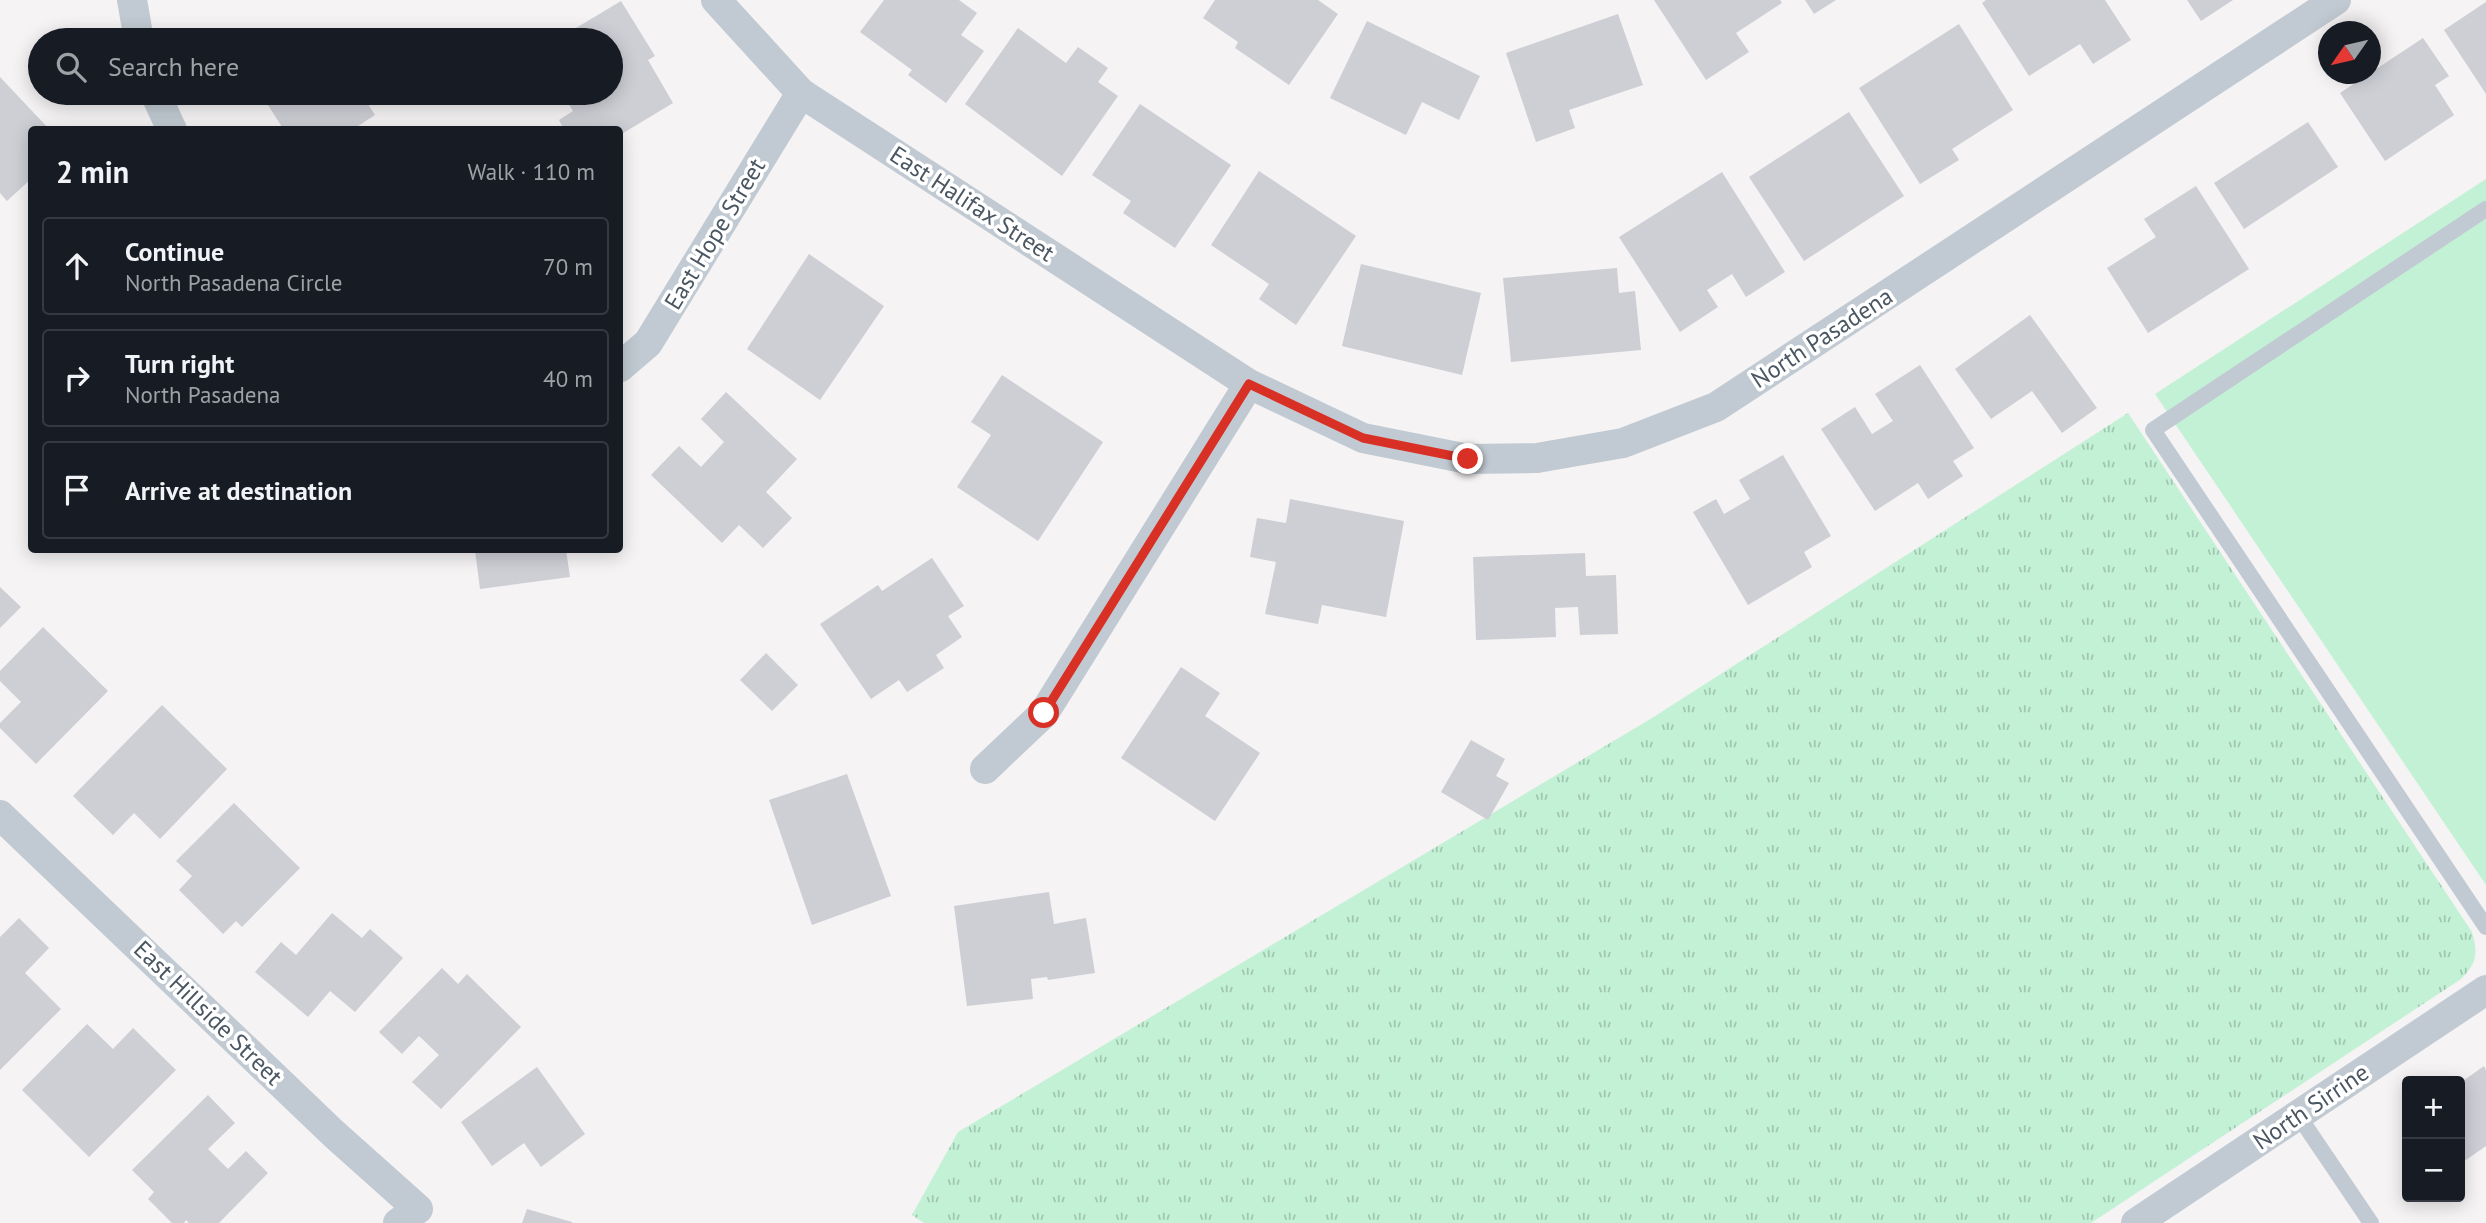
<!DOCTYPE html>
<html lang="en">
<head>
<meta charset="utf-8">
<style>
  body { margin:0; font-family:"PT Sans",sans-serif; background:#20242c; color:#f1f3f6 }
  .controls { position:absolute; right:21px; bottom:21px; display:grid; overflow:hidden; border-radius:7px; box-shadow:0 4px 18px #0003 }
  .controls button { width:63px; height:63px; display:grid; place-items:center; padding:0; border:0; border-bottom:2px solid #363941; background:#171b24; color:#f1f3f6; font:35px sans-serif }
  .compass { position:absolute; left:2318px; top:21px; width:63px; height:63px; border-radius:50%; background:#171b24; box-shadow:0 4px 18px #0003; rotate:236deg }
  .stop { position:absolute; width:21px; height:21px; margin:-16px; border:5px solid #d93025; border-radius:50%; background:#fff }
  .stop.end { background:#d93025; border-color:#fff; box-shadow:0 2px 7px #0008 }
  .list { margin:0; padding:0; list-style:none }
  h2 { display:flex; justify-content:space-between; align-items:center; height:91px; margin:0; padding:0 28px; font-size:30px }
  h2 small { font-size:23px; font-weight:400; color:#9ea1a6 }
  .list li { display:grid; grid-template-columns:46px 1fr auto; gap:21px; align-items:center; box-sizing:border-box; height:98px; margin:0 14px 14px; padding:0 14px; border:2px solid #363941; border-radius:7px }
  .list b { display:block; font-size:26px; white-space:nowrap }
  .list p { margin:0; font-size:23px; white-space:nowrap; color:#9ea1a6 }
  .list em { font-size:23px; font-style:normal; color:#9ea1a6 }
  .icon { flex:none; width:38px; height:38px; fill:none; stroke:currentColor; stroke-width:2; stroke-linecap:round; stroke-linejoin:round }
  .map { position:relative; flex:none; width:2486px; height:1223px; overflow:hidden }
  .search { position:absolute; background:#171b24; box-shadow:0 4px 18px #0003; left:28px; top:28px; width:595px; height:77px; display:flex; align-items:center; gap:18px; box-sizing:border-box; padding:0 24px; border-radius:38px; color:#9ea1a6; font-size:26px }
  .panel { position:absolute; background:#171b24; box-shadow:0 4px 18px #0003; left:28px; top:126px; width:595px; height:427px; border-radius:7px }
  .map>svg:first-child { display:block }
  .park { fill:url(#park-tufts) }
  .garden { fill:#c3f1d5 }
  .building { fill:#cdcfd5 }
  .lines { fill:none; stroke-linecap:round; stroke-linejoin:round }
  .service { stroke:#c1cad2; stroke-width:16 }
  .minor { stroke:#c1cad2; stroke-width:30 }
  .route { stroke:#d93025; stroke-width:9 }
  .labels { text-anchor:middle; stroke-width:7; stroke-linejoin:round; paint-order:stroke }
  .street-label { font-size:24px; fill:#4a5661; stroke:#fff }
</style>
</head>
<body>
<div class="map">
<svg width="2486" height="1223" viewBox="0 0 2486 1223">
  <defs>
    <pattern id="park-tufts" width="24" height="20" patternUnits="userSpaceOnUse" patternTransform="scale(1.75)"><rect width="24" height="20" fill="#c3f1d5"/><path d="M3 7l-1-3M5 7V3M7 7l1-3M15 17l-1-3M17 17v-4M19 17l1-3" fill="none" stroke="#a0c6b0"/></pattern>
  </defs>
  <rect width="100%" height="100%" fill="#f5f3f3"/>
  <!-- park -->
  <path class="park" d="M 2128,413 L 2472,932 C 2478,954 2477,963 2461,979 L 2091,1223 L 924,1223 L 912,1215 L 958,1132 L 1652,718 Z"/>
  <!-- garden -->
  <path class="garden" d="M 2486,179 L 2486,885 L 2155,394 Z"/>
  <!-- building -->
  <g class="building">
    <path d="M 884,0 L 959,0 L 977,13 L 961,35 L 984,51 L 946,103 L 908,75 L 912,70 L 860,32 Z"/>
    <path d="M 1215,0 L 1318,0 L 1338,14 L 1289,85 L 1235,48 L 1238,42 L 1203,18 Z"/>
    <path d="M 1654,0 L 1780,0 L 1782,3 L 1736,33 L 1749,52 L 1706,80 Z"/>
    <path d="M 1805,0 L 1836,0 L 1814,14 Z"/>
    <path d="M 1986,0 L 2105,0 L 2131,40 L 2093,64 L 2080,44 L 2029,76 L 1982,3 Z"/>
    <path d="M 2187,0 L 2233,0 L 2201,21 Z"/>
    <path d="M 621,1 L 655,56 L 648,60 L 673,103 L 620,135 L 620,130 L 564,130 L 559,120 L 573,111 L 562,93 L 611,93 L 611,40 L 556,40 Z"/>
    <path d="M 2486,2 L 2486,94 L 2444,30 Z"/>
    <path d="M 1618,14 L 1643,85 L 1569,110 L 1575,128 L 1536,142 L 1506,53 Z"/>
    <path d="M 1367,21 L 1480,76 L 1459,120 L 1422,102 L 1406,135 L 1330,98 Z"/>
    <path d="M 1959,24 L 2013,110 L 1952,149 L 1959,160 L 1920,184 L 1859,88 Z"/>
    <path d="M 1018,28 L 1066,63 L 1078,47 L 1108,68 L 1098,82 L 1118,96 L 1062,176 L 965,104 Z"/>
    <path d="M 2423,38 L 2449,76 L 2435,85 L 2454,115 L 2385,161 L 2340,93 Z"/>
    <path d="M 0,77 L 50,130 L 32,130 L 32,178 L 7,201 L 0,193 Z"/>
    <path d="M 273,93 L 371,93 L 364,98 L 375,115 L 352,130 L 284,130 L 264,99 Z"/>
    <path d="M 1140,104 L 1231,165 L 1175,248 L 1123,213 L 1131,201 L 1092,175 Z"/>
    <path d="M 1849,112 L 1904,196 L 1804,261 L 1749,177 Z"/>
    <path d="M 2308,122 L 2338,167 L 2244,229 L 2214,183 Z"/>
    <path d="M 1259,171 L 1356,236 L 1296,325 L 1259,299 L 1269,284 L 1211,245 Z"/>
    <path d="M 1722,172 L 1785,272 L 1746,297 L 1732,274 L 1707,290 L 1718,307 L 1680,332 L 1619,237 Z"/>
    <path d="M 2196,186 L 2249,269 L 2148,333 L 2107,268 L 2156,237 L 2144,219 Z"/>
    <path d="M 809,254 L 884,306 L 820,400 L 747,349 Z"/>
    <path d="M 1361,264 L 1481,293 L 1462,375 L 1342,346 Z"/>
    <path d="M 1617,268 L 1619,293 L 1635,291 L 1641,350 L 1511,362 L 1503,278 Z"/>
    <path d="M 2030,315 L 2097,408 L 2062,433 L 2032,391 L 1991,419 L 1955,369 Z"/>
    <path d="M 1920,365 L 1974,448 L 1953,461 L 1963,476 L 1928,499 L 1918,483 L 1875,511 L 1821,429 L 1855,407 L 1872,434 L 1893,421 L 1875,394 Z"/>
    <path d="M 1002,375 L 1103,442 L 1038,541 L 957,487 L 991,435 L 971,422 Z"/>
    <path d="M 726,392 L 797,459 L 766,492 L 792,518 L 763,548 L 739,525 L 722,543 L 651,475 L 679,446 L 701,467 L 724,442 L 701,419 Z"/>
    <path d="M 1783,455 L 1831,536 L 1804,552 L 1812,567 L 1748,605 L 1693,512 L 1716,499 L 1724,514 L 1750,499 L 1739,480 Z"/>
    <path d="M 1290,499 L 1404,521 L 1386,617 L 1322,605 L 1318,624 L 1265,614 L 1276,562 L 1250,557 L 1257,518 L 1286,523 Z"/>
    <path d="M 475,550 L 566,550 L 570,577 L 480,589 Z"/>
    <path d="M 1585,553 L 1586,576 L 1616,575 L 1618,634 L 1580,635 L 1578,607 L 1555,608 L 1556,637 L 1476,640 L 1473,557 Z"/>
    <path d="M 932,558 L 964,606 L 948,616 L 962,637 L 936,655 L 944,668 L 907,692 L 899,680 L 871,699 L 820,624 L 878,585 L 882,591 Z"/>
    <path d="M 0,587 L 21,607 L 0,628 Z"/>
    <path d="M 43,627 L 108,691 L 36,764 L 0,728 L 0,723 L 21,702 L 0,681 L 0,671 Z"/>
    <path d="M 766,653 L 798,685 L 772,711 L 740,680 Z"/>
    <path d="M 1181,667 L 1220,693 L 1205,716 L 1260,753 L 1215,821 L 1121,758 Z"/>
    <path d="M 162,705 L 227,769 L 160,839 L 134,813 L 113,835 L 73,796 Z"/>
    <path d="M 1471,740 L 1505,759 L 1496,776 L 1509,783 L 1488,820 L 1441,792 Z"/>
    <path d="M 847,774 L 891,896 L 812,925 L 769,800 Z"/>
    <path d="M 234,803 L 300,868 L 242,927 L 236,921 L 223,934 L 179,890 L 192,876 L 176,861 Z"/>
    <path d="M 1049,892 L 1054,924 L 1086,918 L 1095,973 L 1048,980 L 1047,977 L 1031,979 L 1033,999 L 967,1006 L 954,906 Z"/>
    <path d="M 332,913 L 362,938 L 370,929 L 403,958 L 355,1012 L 330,991 L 308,1017 L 255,972 L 281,942 L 296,955 Z"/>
    <path d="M 19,918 L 49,948 L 25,973 L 61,1009 L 0,1070 L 0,937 Z"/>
    <path d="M 442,968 L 458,984 L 467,974 L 521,1027 L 441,1109 L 412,1082 L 439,1055 L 419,1036 L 402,1054 L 379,1032 Z"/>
    <path d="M 87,1024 L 113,1049 L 133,1028 L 176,1070 L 89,1157 L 22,1090 Z"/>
    <path d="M 2484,1066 L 2486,1070 L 2486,1146 L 2460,1164 L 2460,1083 Z"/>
    <path d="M 537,1067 L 585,1134 L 541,1167 L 524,1143 L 492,1166 L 461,1122 Z"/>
    <path d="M 208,1095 L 235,1123 L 208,1149 L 228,1169 L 246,1151 L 268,1173 L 219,1223 L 189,1223 L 186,1220 L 184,1223 L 172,1223 L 148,1199 L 154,1192 L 132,1170 Z"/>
    <path d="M 527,1209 L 572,1222 L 572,1223 L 522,1223 Z"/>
  </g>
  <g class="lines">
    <!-- service -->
    <g class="service">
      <path d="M 2486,209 L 2153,430 L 2486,927"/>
      <path d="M 2298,1115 L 2371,1223"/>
    </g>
    <!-- minor -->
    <g class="minor">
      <path d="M 132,0 L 139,40"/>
      <path d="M 716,0 L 801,93 L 1249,384 L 1363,438 L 1468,459 L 1537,458 L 1623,443 L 1716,407 L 2336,0"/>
      <path d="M 155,93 L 172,130"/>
      <path d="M 620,367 L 648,343 L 801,93"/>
      <path d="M 985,769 L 1044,713 L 1249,384"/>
      <path d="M 0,815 L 334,1134 L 418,1209 L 398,1223"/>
      <path d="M 2136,1223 L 2486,990"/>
    </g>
  </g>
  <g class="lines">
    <!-- route -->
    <path class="route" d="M 1044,713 L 1249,384 L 1363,438 L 1468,459"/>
  </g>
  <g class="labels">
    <!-- street labels -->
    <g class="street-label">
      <text transform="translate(972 204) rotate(33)" y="8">East Halifax Street</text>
      <text transform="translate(715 234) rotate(-59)" y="8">East Hope Street</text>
      <text transform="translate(1822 338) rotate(-33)" y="8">North Pasadena</text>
      <text transform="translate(208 1013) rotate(44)" y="8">East Hillside Street</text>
      <text transform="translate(2311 1107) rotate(-34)" y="8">North Sirrine</text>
    </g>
  </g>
</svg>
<div class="controls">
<button>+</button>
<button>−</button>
</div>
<svg class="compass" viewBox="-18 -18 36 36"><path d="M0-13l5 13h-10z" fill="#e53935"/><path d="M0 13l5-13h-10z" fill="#9ea1a6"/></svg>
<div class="stop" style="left:1044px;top:713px"></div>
<div class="stop end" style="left:1468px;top:459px"></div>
<div class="search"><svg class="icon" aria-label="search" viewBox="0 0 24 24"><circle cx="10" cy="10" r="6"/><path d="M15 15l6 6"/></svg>Search here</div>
<section class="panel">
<h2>2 min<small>Walk · 110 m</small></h2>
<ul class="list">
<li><svg class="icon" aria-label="ahead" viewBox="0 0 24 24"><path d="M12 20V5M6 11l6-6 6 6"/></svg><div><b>Continue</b><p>North Pasadena Circle</p></div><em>70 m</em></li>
<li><svg class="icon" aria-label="right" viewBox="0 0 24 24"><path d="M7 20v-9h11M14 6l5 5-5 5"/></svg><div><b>Turn right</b><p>North Pasadena</p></div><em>40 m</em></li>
<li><svg class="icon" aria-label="arrive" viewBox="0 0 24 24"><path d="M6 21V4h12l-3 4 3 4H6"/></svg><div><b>Arrive at destination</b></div></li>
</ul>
</section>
</div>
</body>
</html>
